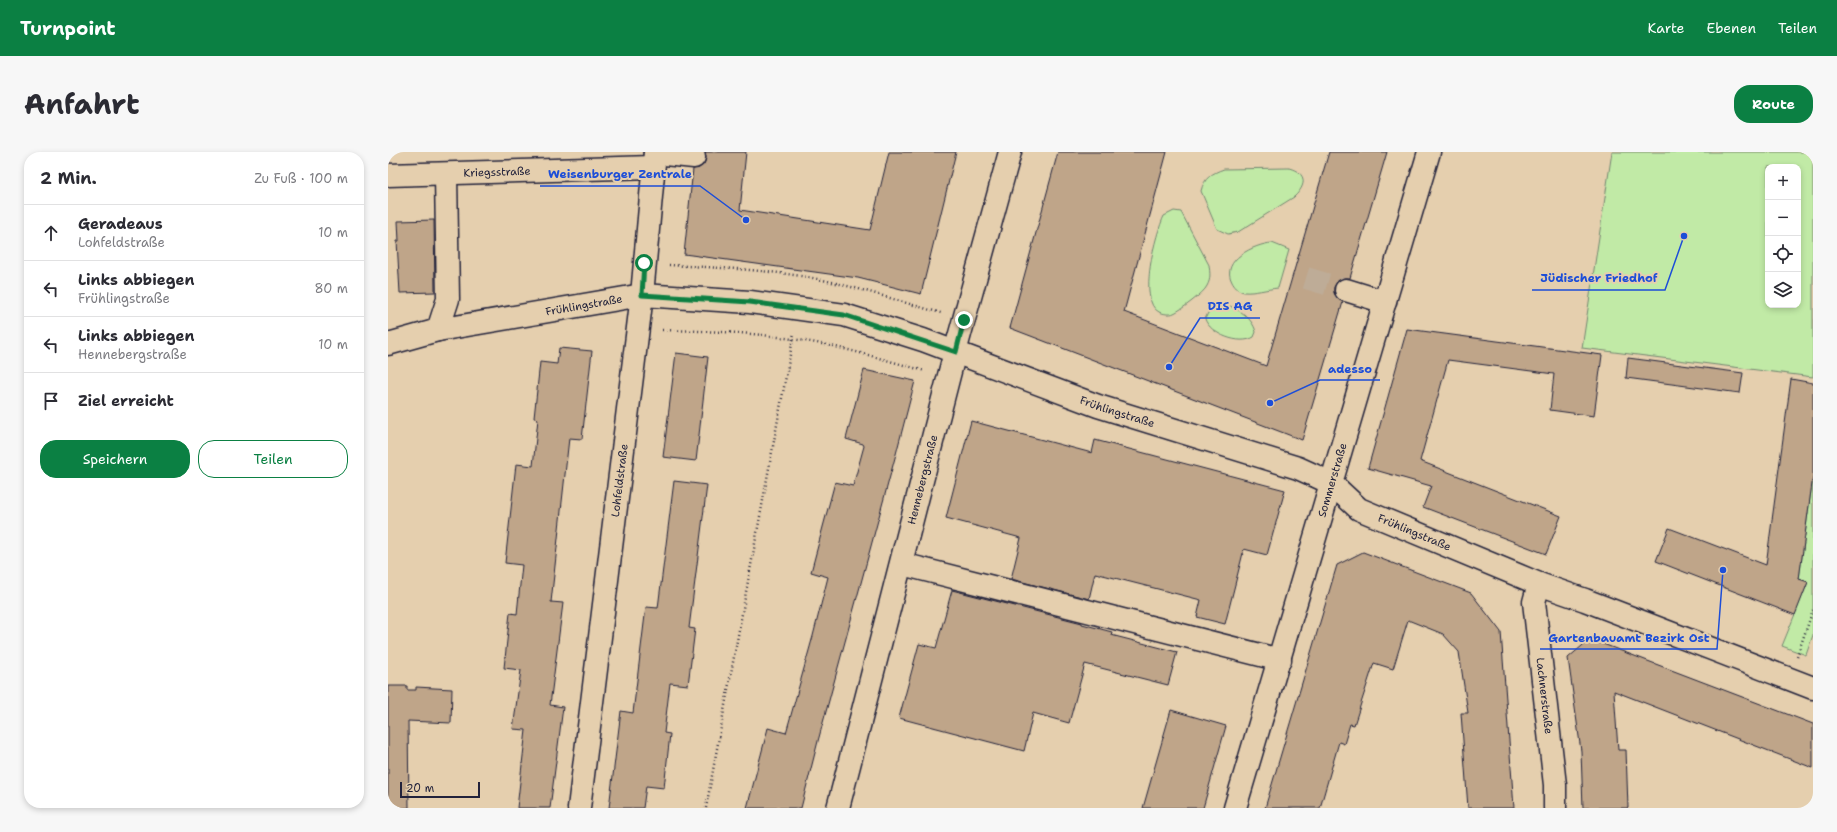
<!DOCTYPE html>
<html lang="de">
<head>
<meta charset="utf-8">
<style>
  body { margin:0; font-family:"Shantell Sans",sans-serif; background:#f7f7f7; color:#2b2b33 }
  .controls { position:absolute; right:12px; top:12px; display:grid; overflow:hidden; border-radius:8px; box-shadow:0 2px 6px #0003 }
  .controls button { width:36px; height:36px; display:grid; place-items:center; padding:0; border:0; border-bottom:1px solid #e1e1e2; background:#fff; color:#2b2b33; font:20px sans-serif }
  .scale { position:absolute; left:12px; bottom:10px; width:80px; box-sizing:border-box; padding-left:4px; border:2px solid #22223b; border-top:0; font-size:11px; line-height:14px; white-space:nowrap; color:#22223b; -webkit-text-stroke:3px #e5cfae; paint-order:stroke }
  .stop { position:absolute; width:12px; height:12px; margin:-9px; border:3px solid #0b8043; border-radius:50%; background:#fff }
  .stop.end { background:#0b8043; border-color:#fff; box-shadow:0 1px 4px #0008 }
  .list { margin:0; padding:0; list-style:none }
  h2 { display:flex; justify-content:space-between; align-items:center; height:52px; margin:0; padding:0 16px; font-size:17px }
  h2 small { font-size:13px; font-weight:400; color:#7c7c81 }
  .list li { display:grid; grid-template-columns:26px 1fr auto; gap:12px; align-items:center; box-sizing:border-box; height:56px; padding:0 16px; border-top:1px solid #e1e1e2 }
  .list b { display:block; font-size:15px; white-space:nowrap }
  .list p { margin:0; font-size:13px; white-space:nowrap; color:#7c7c81 }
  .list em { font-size:13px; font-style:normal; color:#7c7c81 }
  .actions { display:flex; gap:8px; padding:12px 16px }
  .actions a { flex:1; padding:9px 0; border:1px solid #0b8043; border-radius:16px; text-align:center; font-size:14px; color:#0b8043 }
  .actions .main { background:#0b8043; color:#fff }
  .icon { flex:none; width:22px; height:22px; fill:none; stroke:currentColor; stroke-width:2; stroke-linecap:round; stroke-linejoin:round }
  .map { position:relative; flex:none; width:1425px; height:656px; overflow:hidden; border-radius:16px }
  header { display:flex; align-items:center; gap:24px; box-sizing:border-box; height:56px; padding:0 20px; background:#0b8043; color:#fff }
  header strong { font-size:19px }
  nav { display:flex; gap:22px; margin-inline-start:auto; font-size:14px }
  .intro { display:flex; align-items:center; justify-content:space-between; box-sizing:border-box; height:96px; padding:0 24px }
  h1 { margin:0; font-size:28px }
  .button { padding:10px 18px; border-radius:16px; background:#0b8043; color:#fff; font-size:14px; font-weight:700 }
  main { display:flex; gap:24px; padding:0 24px }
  aside { flex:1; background:#fff; border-radius:16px; box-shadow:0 2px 6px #0003 }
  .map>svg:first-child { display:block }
  .green { fill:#c1eaa6; stroke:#728670; fill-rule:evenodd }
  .building { fill:#bfa589; stroke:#22223b }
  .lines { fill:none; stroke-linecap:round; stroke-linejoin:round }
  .minor-tunnel { stroke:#beac97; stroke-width:22; stroke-dasharray:22 11; stroke-linecap:butt }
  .minor-casing { stroke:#22223b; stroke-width:25 }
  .path { stroke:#22223b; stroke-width:2.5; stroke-dasharray:1 3; stroke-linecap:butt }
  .minor { stroke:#e5cfae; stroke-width:22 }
  .route { stroke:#0b8043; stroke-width:5 }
  .labels { text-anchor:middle; stroke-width:4; stroke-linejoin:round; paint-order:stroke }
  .street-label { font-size:11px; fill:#22223b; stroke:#e5cfae }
  .leader { fill:none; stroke:#1d4ed8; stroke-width:1.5 }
  .callout-dot { fill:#1d4ed8; stroke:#e5cfae; stroke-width:1.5 }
  .callout-label { font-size:12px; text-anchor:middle; font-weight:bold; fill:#1d4ed8; stroke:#e5cfae; stroke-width:4; stroke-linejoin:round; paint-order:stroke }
</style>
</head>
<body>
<header>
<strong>Turnpoint</strong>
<nav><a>Karte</a><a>Ebenen</a><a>Teilen</a></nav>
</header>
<div class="intro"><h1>Anfahrt</h1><a class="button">Route</a></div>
<main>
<aside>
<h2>2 Min.<small>Zu Fuß · 100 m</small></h2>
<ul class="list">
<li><svg class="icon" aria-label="ahead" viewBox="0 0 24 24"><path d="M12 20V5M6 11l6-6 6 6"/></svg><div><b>Geradeaus</b><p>Lohfeldstraße</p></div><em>10 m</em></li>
<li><svg class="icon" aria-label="left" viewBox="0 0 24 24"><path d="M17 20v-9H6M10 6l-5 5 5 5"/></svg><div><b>Links abbiegen</b><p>Frühlingstraße</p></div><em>80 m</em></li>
<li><svg class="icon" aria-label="left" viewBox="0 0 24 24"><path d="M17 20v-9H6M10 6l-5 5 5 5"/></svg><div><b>Links abbiegen</b><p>Hennebergstraße</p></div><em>10 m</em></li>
<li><svg class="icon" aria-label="arrive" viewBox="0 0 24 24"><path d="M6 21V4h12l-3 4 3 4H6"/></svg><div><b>Ziel erreicht</b></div></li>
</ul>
<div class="actions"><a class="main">Speichern</a><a>Teilen</a></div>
</aside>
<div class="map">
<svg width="1425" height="656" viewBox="0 0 1425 656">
  <rect width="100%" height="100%" fill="#e5cfae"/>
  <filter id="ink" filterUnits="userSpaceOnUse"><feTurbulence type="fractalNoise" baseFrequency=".025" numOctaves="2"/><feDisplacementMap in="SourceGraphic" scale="8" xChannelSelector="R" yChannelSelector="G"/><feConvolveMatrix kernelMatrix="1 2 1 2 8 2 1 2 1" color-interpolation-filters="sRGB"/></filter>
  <g filter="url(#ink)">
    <!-- green -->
    <g class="green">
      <path d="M 1224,0 L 1425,0 L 1425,225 L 1194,196 ZM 1380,15 L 1410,15 L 1410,153 L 1380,153 Z"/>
      <path d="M 901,16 C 919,21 919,33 906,45 L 850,80 L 840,82 L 829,77 L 813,39 C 816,26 824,21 836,17 Z"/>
      <path d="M 786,59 L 793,60 L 821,113 C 822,121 823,127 819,134 C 816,141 793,158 786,161 C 782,163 776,162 771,160 C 749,149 768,81 776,64 Z"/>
      <path d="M 884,91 L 901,98 L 890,136 C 879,137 866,141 856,140 C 850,139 846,134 844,130 C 832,108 867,92 884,91 Z"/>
      <path d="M 830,152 C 845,152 864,164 868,180 L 866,185 C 852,194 822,182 817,167 L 822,157 Z"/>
      <path d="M 1425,324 L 1425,483 L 1418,503 L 1394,494 L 1420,430 L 1411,427 Z"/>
    </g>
    <!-- building -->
    <g class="building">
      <path d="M 317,0 L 358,0 L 352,58 L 482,78 L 501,0 L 568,0 L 533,142 L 470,126 L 296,102 L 305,17 L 311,16 L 316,12 L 318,6 Z"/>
      <path d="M 670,0 L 779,0 L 736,160 L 878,214 L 941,0 L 999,0 L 962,126 L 956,126 L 950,129 L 946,135 L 946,141 L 949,146 L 955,150 L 914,288 L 622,176 Z"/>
      <path d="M 46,68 L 47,140 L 12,141 L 9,89 L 11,89 L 10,69 Z"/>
      <path d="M 1019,177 L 1214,203 L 1206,264 L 1162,258 L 1166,222 L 1060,208 L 1032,309 L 1173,364 L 1158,402 L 1035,355 L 1043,334 L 980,316 Z"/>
      <path d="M 171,196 L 204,199 L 194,287 L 181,286 L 163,450 L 175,451 L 162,553 L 175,555 L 162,656 L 129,656 L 138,578 L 125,577 L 133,518 L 116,516 L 122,461 L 129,462 L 134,413 L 117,411 L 128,312 L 145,314 L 150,267 L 146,266 L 152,210 L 169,212 Z"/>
      <path d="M 288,201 L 320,205 L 308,309 L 275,305 Z"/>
      <path d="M 1240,206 L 1355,221 L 1352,241 L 1238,226 Z"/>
      <path d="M 476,218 L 527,229 L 508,302 L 430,589 L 413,656 L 359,656 L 380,576 L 398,581 L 425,484 L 440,425 L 423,420 L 447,330 L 465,334 L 476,294 L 475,292 L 458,287 Z"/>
      <path d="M 1403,227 L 1425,231 L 1425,324 L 1411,427 L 1420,430 L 1407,463 L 1268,409 L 1281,376 L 1378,413 Z"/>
      <path d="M 583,269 L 704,301 L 707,288 L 897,338 L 879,403 L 856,397 L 837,472 L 809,465 L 813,448 L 707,421 L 701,447 L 623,427 L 633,386 L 558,366 Z"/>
      <path d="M 286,329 L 319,333 L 301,476 L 307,477 L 300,533 L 282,531 L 276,581 L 282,582 L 276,636 L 258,634 L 255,656 L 221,656 L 233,559 L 245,561 L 258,455 L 270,456 Z"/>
      <path d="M 975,400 L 1083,441 L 1113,480 L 1126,656 L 1080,656 L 1073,561 L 1080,561 L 1071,500 L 1055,482 L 1020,468 L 1005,517 L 986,511 L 966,573 L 962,572 L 956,592 L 951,590 L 932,656 L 877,656 L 949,413 Z"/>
      <path d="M 564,438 L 694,471 L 694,472 L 724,480 L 723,483 L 789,500 L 780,533 L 697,512 L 681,571 L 645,561 L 636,599 L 511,566 L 531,492 L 548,496 Z"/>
      <path d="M 1202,487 L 1425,572 L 1425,616 L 1226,539 L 1230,598 L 1238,598 L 1240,656 L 1195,656 L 1193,599 L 1180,506 Z"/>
      <path d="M 0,534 L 19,534 L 19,538 L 28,538 L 28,535 L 64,537 L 63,571 L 20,569 L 21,656 L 0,656 Z"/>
      <path d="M 783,558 L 838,574 L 815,656 L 755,656 Z"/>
    </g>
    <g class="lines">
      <!-- minor-tunnel -->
      <path class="minor-tunnel" d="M 918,126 L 958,138"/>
      <defs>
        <g id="minor">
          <path d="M 267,1 L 306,5"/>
          <path id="s1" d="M 0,23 L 265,15"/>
          <path d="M 958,138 L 997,150"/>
          <path d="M 50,178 L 60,147 L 58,22"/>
          <path id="s2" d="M 0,192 L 50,178 L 254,143 L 362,150 L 456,163 L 535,188 L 710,254 L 910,316 L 943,331 L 971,357 L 1151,432 L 1197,448 L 1425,536"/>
          <path d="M 514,412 L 892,508"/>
          <path id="s3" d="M 1151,432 L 1146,450 L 1167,633 L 1167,656"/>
          <path id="s4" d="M 191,656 L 254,143 L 267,0"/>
          <path id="s5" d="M 450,656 L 567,200 L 622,0"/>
          <path id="s6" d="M 847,656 L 1041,0"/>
        </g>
      </defs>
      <!-- minor casing -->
      <use href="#minor" class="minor-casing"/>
      <!-- path -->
      <g class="path">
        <path d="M 281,113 C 334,116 392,118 444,130 C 481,139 517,151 553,161"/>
        <path d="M 274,178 C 318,179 361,180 404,187 C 449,193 494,207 537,219"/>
        <path d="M 1409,504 L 1425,458"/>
        <path d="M 318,656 L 406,181"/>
      </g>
      <!-- minor -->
      <use href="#minor" class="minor"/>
    </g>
  </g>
  <g class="lines" filter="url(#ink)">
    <!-- route -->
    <path class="route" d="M 256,111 L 254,143 L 362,150 L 456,163 L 568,200 L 576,168"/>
  </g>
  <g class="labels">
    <!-- street labels -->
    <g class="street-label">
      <text dy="4" stroke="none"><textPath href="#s1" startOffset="109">Kriegsstraße</textPath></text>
      <text dy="4" stroke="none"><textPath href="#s2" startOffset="200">Frühlingstraße</textPath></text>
      <text dy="4" stroke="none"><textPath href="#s2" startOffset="752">Frühlingstraße</textPath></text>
      <text dy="4" stroke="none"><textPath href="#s4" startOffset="330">Lohfeldstraße</textPath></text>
      <text dy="4" stroke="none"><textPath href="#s5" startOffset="339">Hennebergstraße</textPath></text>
      <text dy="4" stroke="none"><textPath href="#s6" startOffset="342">Sommerstraße</textPath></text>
      <text dy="4" stroke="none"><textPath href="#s2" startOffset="1076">Frühlingstraße</textPath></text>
      <text dy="4" stroke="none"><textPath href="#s3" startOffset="113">Lachnerstraße</textPath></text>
    </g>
  </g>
  <!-- callouts -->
  <path class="leader" d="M358 68L312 34H152M1296 84L1277 138H1144M781 215L812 166H872M882 251L932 228H992M1335 418L1329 497H1152"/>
  <g class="callout-dot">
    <circle cx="358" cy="68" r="4"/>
    <circle cx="1296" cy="84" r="4"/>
    <circle cx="781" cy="215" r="4"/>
    <circle cx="882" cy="251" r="4"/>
    <circle cx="1335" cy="418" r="4"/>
  </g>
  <g class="callout-label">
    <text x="232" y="26">Weisenburger Zentrale</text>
    <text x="1211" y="130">Jüdischer Friedhof</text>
    <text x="842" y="158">DIS AG</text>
    <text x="962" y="221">adesso</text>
    <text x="1241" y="490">Gartenbauamt Bezirk Ost</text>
  </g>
</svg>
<div class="controls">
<button>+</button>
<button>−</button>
<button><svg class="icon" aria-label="locate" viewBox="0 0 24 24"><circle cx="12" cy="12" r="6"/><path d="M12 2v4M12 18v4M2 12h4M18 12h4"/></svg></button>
<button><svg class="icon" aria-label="layers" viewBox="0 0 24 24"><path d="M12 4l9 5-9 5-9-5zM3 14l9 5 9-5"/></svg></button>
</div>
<div class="scale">20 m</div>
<div class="stop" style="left:256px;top:111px"></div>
<div class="stop end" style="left:576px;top:168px"></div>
</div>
</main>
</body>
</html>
